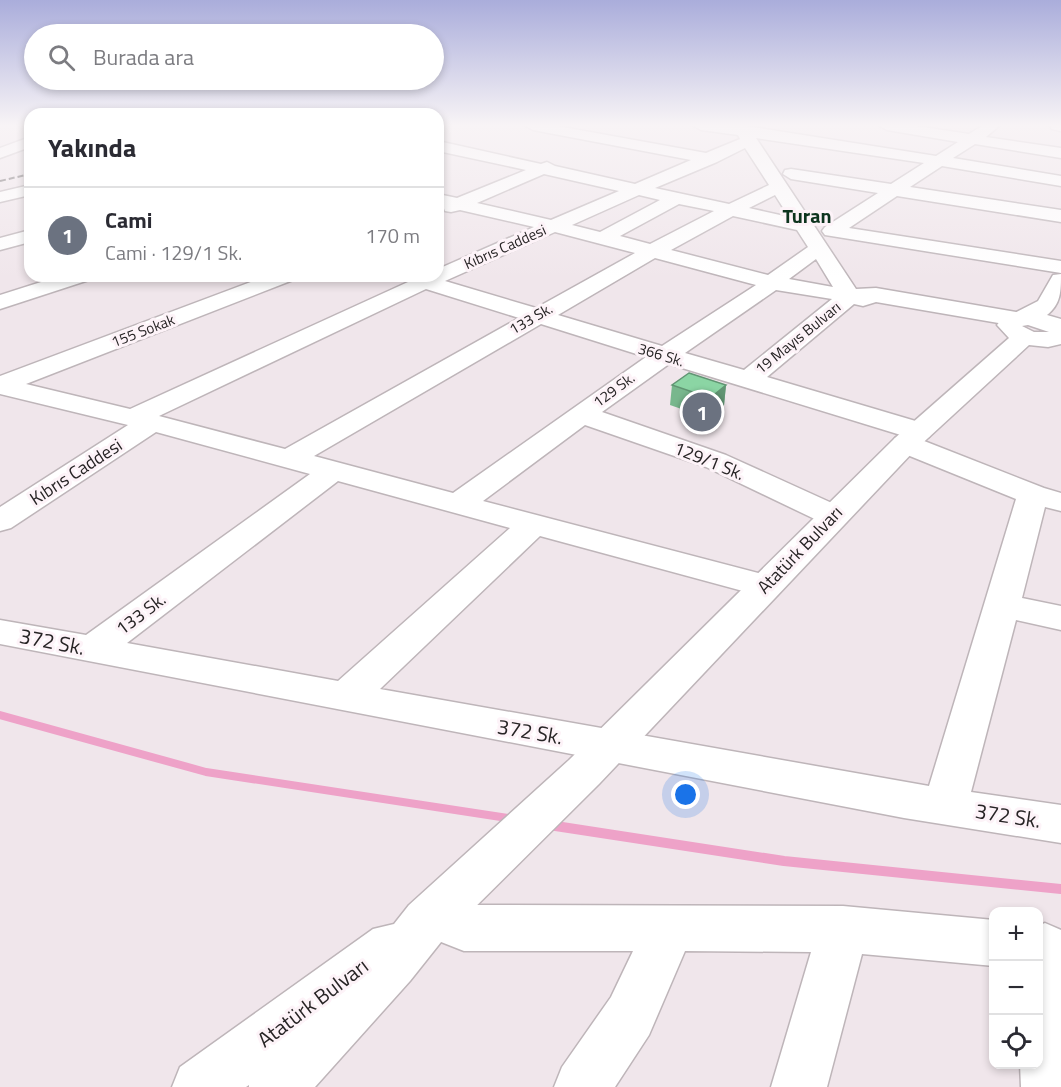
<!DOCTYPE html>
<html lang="tr">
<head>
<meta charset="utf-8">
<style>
  body { margin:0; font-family:"Titillium Web",sans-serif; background:#f2f2f3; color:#2b2b33 }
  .controls { position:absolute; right:18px; bottom:18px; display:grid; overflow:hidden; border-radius:12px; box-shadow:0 3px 9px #0003 }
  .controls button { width:54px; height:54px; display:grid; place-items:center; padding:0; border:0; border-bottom:2px solid #e1e1e2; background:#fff; color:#2b2b33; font:30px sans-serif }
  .you { position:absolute; left:686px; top:795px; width:21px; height:21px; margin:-15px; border:4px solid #fff; border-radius:50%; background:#1a73e8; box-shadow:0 0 0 9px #1a73e833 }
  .badge { display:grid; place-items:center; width:39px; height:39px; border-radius:50%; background:#111827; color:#fff; font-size:20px; font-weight:700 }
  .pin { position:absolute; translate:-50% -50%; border:3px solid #fff; box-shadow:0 2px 6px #0006 }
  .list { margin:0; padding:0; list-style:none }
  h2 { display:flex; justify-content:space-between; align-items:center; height:78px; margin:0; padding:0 24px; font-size:26px }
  h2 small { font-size:20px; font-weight:400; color:#7c7c81 }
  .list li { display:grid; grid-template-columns:39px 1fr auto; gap:18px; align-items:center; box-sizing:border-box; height:96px; padding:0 24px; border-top:2px solid #e1e1e2 }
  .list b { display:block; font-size:22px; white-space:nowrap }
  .list p { margin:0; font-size:20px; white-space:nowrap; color:#7c7c81 }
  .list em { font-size:20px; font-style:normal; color:#7c7c81 }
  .icon { flex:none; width:33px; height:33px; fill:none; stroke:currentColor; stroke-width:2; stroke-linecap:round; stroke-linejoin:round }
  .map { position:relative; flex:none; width:1061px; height:1087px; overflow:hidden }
  .search { position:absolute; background:#fff; box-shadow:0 3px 9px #0003; left:24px; top:24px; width:420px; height:66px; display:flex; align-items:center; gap:15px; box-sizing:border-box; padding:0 21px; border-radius:33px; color:#7c7c81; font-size:22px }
  .panel { position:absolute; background:#fff; box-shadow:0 3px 9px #0003; left:24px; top:108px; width:420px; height:174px; border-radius:18px }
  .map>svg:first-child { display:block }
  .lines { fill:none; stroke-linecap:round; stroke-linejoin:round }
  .stream-far1 { stroke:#eea2c8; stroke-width:8 }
  .stream { stroke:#eea2c8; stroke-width:10 }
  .minor-casing { stroke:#beb5b9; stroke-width:3 }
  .major-casing { stroke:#beb5b9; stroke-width:3 }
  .minor { fill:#fff; fill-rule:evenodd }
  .major { fill:#fff; fill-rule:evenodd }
  .rail { stroke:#615c5e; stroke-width:2; stroke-dasharray:6 3; stroke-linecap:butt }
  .wall { fill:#78b78d }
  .shaded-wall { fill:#619573 }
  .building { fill:#8bd5a4; stroke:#619573; stroke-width:1.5 }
  .labels { text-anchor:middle; stroke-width:6; stroke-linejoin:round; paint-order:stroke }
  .far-street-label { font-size:15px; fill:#272425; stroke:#fdf3f8 }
  .street-label { font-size:18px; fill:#272425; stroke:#fdf3f8 }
  .far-district-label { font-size:20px; font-weight:bold; fill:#0d341e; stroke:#fdf3f8 }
  .near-street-label { font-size:21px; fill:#272425; stroke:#fdf3f8 }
</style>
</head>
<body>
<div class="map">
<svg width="1061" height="1087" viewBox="0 0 1061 1087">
  <rect width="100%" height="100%" fill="#f0e6eb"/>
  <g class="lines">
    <!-- stream-far1 -->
    <path class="stream-far1" d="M 0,715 L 206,772 L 514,819"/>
    <!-- stream -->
    <path class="stream" d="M 549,825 L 784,861 L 1061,889"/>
    <defs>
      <g id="minor">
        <path d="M 526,126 L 557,126 L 706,153 L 740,139 L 738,135 L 701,130 L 694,126 L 746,126 L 936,156 L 958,142 L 887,130 L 880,126 L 916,126 L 969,134 L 982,126 L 999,126 L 986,137 L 1061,148 L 1061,158 L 975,144 L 953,158 L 1061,176 L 1061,186 L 942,166 L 910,187 L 1061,210 L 1061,222 L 897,196 L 849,228 L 1061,261 L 1061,273 L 825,235 L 822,231 L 825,227 L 878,193 L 791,179 L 783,174 L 785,170 L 791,169 L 891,184 L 924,163 L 756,138 L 856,289 L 876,288 L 1016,312 L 1024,314 L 1028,319 L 1024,324 L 1016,326 L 876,302 L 863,306 L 854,304 L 767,377 L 929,425 L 933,431 L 929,437 L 919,439 L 1044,488 L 1061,493 L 1061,511 L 1045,507 L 1022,598 L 1061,606 L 1061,630 L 1016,620 L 971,792 L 1061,805 L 1061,843 L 904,818 L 0,644 L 0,620 L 86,635 L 310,474 L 156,432 L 11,528 L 0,531 L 0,507 L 128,425 L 0,394 L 0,376 L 267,276 L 297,276 L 293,280 L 26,384 L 130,409 L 408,282 L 410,276 L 438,276 L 438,269 L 534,227 L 460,210 L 451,212 L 445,211 L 443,206 L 438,204 L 438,194 L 457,198 L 526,170 L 438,151 L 438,141 L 541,164 L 547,162 L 555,166 L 635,184 L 691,160 L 533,130 ZM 745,148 L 769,185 L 729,204 L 655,188 L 717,162 ZM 544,174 L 619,191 L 551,220 L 477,203 ZM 639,195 L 660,200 L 600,232 L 572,225 ZM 775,195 L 789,217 L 749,208 ZM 679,204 L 714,211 L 650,244 L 620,236 ZM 733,216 L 797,230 L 808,247 L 768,275 L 671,250 ZM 555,232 L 635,253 L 536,308 L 445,281 ZM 655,258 L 756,285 L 662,346 L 558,315 ZM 816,259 L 833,287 L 789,279 ZM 426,289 L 519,318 L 285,449 L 159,416 ZM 776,290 L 832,299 L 744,370 L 685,353 ZM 541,324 L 646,357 L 453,493 L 314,456 ZM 669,364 L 904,436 L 895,438 L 891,444 L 895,450 L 1016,499 L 929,786 L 380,689 L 540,536 L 765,597 L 777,594 L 782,586 L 777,578 L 483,501 L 585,425 L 706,467 L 823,523 L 834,526 L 845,523 L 850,516 L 845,509 L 726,455 L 602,412 ZM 338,481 L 510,528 L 338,681 L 127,643 Z"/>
        <path d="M 1050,126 L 1061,126 L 1061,131 L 1052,129 Z"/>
        <path d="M 30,137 L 30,147 L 0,158 L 0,148 Z"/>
        <path d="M 30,185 L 30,195 L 0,202 L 0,192 Z"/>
        <path d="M 30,230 L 30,242 L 0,250 L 0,238 Z"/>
        <path d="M 60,276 L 93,276 L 89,280 L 0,309 L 0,295 Z"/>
        <path d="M 437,890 L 454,896 L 466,905 L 843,906 L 994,920 L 994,966 L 862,954 L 827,1087 L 771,1087 L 811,952 L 685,951 L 649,1035 L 615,1087 L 554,1087 L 562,1067 L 611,997 L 633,951 L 464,951 L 431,938 L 420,928 L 412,912 L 420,896 Z"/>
        <path d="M 1045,923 L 1061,930 L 1061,1087 L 1021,1087 L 1020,1064 L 1038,1064 L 1038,926 Z"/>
      </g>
      <path id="major" d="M 1061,274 C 1061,291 1061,304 1047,315 L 1061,319 L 1061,344 L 1048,347 L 1029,345 L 915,450 L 599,784 L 445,937 L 410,981 L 315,1087 L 249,1087 L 249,1085 L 246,1087 L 172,1087 L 180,1067 L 373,929 L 394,924 L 409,905 L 569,760 L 895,438 L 1009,338 L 997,325 L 1001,320 L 1038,301 L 1053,275 ZM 1028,325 L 1049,332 L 1034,332 L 1022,326 Z"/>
    </defs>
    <!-- minor casing -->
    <use href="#minor" class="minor-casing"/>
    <!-- major casing -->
    <use href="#major" class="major-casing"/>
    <!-- minor -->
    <use href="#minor" class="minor"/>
    <!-- major -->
    <use href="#major" class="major"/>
    <!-- rail -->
    <path class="rail" d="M 0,181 L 30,174"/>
  </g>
  <!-- wall -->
  <path class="wall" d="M 672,385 L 726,385 L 724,405 L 707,418 L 670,405 Z"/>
  <!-- shaded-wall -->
  <path class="shaded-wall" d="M 726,385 L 724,405 L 707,418 L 710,398 Z"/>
  <!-- building -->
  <path class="building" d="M 689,373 L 726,385 L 710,398 L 672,385 Z"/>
  <!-- sky -->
  <linearGradient id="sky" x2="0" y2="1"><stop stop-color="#aaaddb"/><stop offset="0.45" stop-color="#f8f4f6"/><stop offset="1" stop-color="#f8f4f6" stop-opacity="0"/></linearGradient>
  <rect width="1061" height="278" fill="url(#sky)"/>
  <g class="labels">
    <!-- far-street labels -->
    <g class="far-street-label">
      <text transform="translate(505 247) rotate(-24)" y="5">Kıbrıs Caddesi</text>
      <text transform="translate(531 319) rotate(-30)" y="5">133 Sk.</text>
      <text transform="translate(143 331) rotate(-21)" y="5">155 Sokak</text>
      <text transform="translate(798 338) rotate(-39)" y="5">19 Mayıs Bulvarı</text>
      <text transform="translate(661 355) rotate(17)" y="5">366 Sk.</text>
      <text transform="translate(614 390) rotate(-36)" y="5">129 Sk.</text>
    </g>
    <!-- street labels -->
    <g class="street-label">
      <text transform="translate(709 461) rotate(22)" y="6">129/1 Sk.</text>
      <text transform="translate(76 472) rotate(-33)" y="6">Kıbrıs Caddesi</text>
      <text transform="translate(800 550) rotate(-46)" y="6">Atatürk Bulvarı</text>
      <text transform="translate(141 614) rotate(-37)" y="6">133 Sk.</text>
    </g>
    <!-- far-district labels -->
    <g class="far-district-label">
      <text x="807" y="223">Turan</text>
    </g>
    <!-- near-street labels -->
    <g class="near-street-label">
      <text transform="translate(52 642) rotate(11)" y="7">372 Sk.</text>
      <text transform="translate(530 732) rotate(10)" y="7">372 Sk.</text>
      <text transform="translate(1008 816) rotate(9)" y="7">372 Sk.</text>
      <text transform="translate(313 1003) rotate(-37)" y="7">Atatürk Bulvarı</text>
    </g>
  </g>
</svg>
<div class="controls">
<button>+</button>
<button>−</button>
<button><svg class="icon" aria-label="locate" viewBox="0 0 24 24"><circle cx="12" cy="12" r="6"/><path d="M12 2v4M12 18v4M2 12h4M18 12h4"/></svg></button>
</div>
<div class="you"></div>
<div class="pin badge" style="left:702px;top:412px;background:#6b7280">1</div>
<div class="search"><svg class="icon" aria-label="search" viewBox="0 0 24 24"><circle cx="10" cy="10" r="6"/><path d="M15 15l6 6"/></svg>Burada ara</div>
<section class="panel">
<h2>Yakında<small></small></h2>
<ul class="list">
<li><span class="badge" style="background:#6b7280">1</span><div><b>Cami</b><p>Cami · 129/1 Sk.</p></div><em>170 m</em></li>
</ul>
</section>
</div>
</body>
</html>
